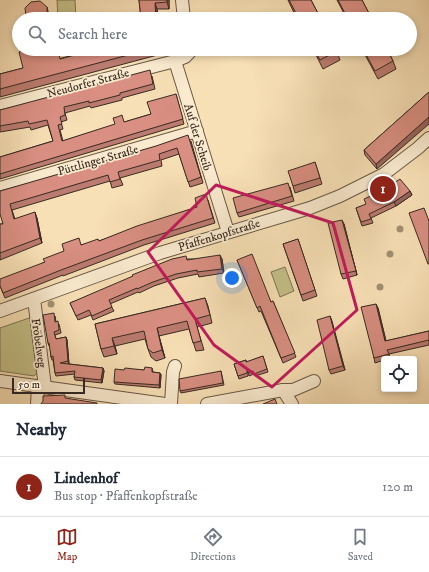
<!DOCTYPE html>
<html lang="en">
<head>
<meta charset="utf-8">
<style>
  body { margin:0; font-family:"IM FELL DW Pica",serif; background:#f2f2f3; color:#1f2937 }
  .controls { position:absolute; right:12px; bottom:12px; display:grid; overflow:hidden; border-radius:4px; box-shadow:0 2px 6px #0003 }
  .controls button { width:36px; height:36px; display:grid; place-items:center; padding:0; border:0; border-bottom:1px solid #e0e1e3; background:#fff; color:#1f2937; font:20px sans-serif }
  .scale { position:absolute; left:12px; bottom:10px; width:73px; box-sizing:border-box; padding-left:4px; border:2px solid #382a21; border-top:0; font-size:11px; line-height:14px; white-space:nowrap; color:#382a21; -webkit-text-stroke:3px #faebd0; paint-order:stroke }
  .you { position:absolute; left:232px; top:278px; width:14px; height:14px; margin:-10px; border:3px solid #fff; border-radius:50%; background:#1a73e8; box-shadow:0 0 0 6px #1a73e833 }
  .badge { display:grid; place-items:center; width:26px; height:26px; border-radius:50%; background:#8f2418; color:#fff; font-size:13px; font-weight:700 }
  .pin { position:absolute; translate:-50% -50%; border:2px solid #fff; box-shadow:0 1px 4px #0006 }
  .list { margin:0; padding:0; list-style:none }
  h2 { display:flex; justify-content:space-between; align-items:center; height:52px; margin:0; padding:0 16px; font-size:17px }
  h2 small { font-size:13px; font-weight:400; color:#747a83 }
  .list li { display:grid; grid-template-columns:26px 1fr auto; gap:12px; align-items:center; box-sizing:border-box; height:60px; padding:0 16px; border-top:1px solid #e0e1e3 }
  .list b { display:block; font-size:15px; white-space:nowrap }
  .list p { margin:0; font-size:13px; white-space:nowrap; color:#747a83 }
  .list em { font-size:13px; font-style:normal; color:#747a83 }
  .icon { flex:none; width:22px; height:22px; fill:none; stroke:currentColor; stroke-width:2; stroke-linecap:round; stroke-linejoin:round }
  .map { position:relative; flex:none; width:429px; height:404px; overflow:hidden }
  .search { position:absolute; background:#fff; box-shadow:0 2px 6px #0003; left:12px; right:12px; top:12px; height:44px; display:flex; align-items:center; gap:10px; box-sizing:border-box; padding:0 14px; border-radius:22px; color:#747a83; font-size:15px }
  .sheet { height:112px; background:#fff }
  nav { display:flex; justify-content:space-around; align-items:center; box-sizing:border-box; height:56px; border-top:1px solid #e0e1e3; background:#fff; font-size:11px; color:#747a83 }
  nav a { display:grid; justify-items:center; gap:2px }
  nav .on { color:#8f2418 }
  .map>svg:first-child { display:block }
  .green { fill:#c5c088; stroke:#7e7554 }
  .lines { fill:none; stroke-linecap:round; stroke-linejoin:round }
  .minor-casing { stroke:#685846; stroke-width:14 }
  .minor { stroke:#faebd0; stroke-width:12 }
  .tree { fill:#a29172 }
  .wall { fill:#bb7b70; stroke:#382a21 }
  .shaded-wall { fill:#98645b; stroke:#382a21 }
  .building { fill:#d98f82; stroke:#382a21 }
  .marked { fill:none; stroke:#c2185b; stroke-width:3; stroke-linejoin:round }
  .labels { text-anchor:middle; stroke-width:3.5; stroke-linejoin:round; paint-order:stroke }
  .street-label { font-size:12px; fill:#382a21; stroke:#faebd0 }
</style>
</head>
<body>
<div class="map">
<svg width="429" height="404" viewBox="0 0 429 404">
  <rect width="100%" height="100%" fill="#f8e0b6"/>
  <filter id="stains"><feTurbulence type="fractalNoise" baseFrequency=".005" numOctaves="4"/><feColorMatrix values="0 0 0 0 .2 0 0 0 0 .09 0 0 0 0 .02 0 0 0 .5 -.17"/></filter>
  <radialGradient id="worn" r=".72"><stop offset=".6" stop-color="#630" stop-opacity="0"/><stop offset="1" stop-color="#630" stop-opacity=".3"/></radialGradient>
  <!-- green -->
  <g class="green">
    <path d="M 57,0 L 75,0 L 76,19 L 58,19 Z"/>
    <path d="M 285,267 L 294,291 L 280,297 L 271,272 Z"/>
    <path d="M 32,317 L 39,371 L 34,376 L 0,371 L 0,328 Z"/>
  </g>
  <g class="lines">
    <defs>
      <g id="minor">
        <path d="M 182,0 L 184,19"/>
        <path d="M 175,61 L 228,232"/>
        <path d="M 0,106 L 175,61 L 185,57 L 189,53 L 190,49"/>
        <path d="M 0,188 L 197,131"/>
        <path d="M 34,299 L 45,387"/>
        <path d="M 0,311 L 160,253 L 310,208 L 340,196 L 384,174 L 418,148 L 429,138"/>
        <path d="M 0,381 L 165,404"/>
        <path d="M 283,390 L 293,390 L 314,381"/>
        <path d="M 37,404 L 38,386"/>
        <path d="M 171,404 L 173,372 L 175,366"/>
        <path d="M 207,404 L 283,390 L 292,404"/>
      </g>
    </defs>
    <!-- minor casing -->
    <use href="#minor" class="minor-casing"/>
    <!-- minor -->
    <use href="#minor" class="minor"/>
  </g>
  <!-- trees -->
  <g class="tree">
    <circle cx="400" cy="229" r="3.5"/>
    <circle cx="390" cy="254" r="3.5"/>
    <circle cx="380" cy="287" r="3.5"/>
    <circle cx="51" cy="304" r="3.5"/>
  </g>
  <!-- wall -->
  <g class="wall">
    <path d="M 139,0 L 169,0 L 169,9 L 157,9 L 158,18 L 164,19 L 141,19 Z"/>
    <path d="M 288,0 L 311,0 L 321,19 L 297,19 Z"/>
    <path d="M 337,0 L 362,0 L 372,19 L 347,19 Z"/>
    <path d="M 97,49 L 180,49 L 0,97 L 0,74 Z"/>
    <path d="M 313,49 L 336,49 L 340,60 L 323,69 Z"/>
    <path d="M 362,49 L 387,49 L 393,61 L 396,69 L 378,79 Z"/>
    <path d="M 152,76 L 155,89 L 122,98 L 122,100 L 91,108 L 90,106 L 65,113 L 67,120 L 61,122 L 63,129 L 60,130 L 63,141 L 151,114 L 176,94 L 184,124 L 0,179 L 0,157 L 53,141 L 48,125 L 31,130 L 30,127 L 0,132 L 0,110 Z"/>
    <path d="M 429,92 L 377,169 L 365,155 L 364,150 Z"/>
    <path d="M 191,141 L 203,183 L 190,187 L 179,154 L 161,160 L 162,166 L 120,178 L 123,185 L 112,188 L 110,181 L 12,210 L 15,219 L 37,218 L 42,243 L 0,260 L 0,224 L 3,224 L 0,191 Z"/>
    <path d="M 315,162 L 322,184 L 295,193 L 293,186 Z"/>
    <path d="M 290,187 L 294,201 L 239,217 L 237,213 Z"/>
    <path d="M 410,191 L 412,195 L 396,206 L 371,218 L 373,223 L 362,226 L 356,208 Z"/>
    <path d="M 208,200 L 215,223 L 144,245 L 63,276 L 63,275 L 5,298 L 0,286 L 45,262 L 81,245 L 99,241 L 197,207 Z"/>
    <path d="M 344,224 L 357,275 L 343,279 L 341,274 Z"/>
    <path d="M 298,239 L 317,296 L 303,301 L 283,244 Z"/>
    <path d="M 187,259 L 222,259 L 224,273 L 199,277 L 198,274 L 178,278 L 154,286 L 139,293 L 138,292 L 110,304 L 114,311 L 93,320 L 91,315 L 78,320 L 70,303 Z"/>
    <path d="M 237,260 L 271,302 L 273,301 L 296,357 L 283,363 L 261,311 L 259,312 Z"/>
    <path d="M 205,298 L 208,306 L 212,323 L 197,327 L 204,350 L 196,351 L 189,329 L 159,336 L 165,358 L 156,361 L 151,357 L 148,349 L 145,339 L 115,346 L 117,354 L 104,357 L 101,349 L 95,324 Z"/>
    <path d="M 378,308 L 386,341 L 429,331 L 429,345 L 389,354 L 390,359 L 384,359 L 384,360 L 375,363 L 374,358 Z"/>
    <path d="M 55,316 L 56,322 L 59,324 L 61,333 L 55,335 L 56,339 L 66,337 L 67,340 L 69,364 L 103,368 L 104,371 L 102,383 L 75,380 L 74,377 L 75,374 L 56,376 L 55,373 L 53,360 L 52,360 L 51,357 L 50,346 L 49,346 L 48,343 Z"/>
    <path d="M 330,316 L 345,370 L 331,374 L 329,370 Z"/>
    <path d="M 263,356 L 268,372 L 255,376 L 254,374 L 249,376 L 248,371 L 248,376 L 239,379 L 234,364 L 246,360 L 247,362 Z"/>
    <path d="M 152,368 L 153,372 L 160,373 L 161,375 L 160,388 L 115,384 L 114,382 L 124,370 L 144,370 Z"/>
    <path d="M 221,371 L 224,385 L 181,393 L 180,391 Z"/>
  </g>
  <!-- shaded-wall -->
  <g class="shaded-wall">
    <path d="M 167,0 L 169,0 L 169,9 L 167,2 Z"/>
    <path d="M 155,3 L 157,9 L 158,19 L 157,19 Z"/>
    <path d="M 47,7 L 48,11 L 49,19 L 44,19 Z"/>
    <path d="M 429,117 L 429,124 L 377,169 L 376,164 Z"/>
    <path d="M 410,191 L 412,195 L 396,206 L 394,202 Z"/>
    <path d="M 35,212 L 37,218 L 42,243 L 40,238 Z"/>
    <path d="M 342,220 L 344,224 L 357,275 L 356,271 Z"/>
    <path d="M 220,255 L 222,259 L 224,273 L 222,269 Z"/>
    <path d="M 376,304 L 378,308 L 387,345 L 385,341 Z"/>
    <path d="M 330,316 L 332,321 L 345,370 L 343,366 Z"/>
    <path d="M 157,328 L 159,336 L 165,358 L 162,350 Z"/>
    <path d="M 66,337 L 67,340 L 69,364 L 68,361 Z"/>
    <path d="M 112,338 L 115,346 L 117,354 L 114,346 Z"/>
    <path d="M 103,368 L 104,371 L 102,383 L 101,380 Z"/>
    <path d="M 160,373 L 161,375 L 160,388 L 159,385 Z"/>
  </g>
  <!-- building -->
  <g class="building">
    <path d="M 139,0 L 167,0 L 167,2 L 155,3 L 156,19 L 163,17 L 164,19 L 141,19 Z"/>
    <path d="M 289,0 L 311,0 L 321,19 L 299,19 Z"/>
    <path d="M 338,0 L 362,0 L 372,19 L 348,19 Z"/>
    <path d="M 40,1 L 47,7 L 47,16 L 44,19 L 28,19 L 26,17 L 25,8 L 31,2 Z"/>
    <path d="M 31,49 L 58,49 L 60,59 L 97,49 L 151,49 L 0,89 L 0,74 L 23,68 L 19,52 Z"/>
    <path d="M 314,49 L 336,49 L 337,51 L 320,60 Z"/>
    <path d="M 363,49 L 387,49 L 393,61 L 375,71 Z"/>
    <path d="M 150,70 L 153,84 L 120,93 L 120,95 L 89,103 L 89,101 L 64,107 L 65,115 L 60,117 L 62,124 L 58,125 L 62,141 L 115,124 L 113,118 L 117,117 L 122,115 L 124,122 L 151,114 L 147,102 L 176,94 L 183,119 L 0,174 L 0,157 L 53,141 L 47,120 L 29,124 L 28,121 L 0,126 L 0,110 Z"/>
    <path d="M 429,92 L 429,117 L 376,164 L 364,150 Z"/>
    <path d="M 188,135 L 201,177 L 188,182 L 177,148 L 159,154 L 160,160 L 118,172 L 120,179 L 110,182 L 108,175 L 10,204 L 14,219 L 35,212 L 40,238 L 0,253 L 0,224 L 3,224 L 0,214 L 0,191 L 156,146 Z"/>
    <path d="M 315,162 L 320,178 L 293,186 L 288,171 Z"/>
    <path d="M 400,179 L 410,191 L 394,202 L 369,214 L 371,219 L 361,222 L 356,208 L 366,204 L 364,199 L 382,191 Z"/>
    <path d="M 288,183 L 292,196 L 237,213 L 233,198 Z"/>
    <path d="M 206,194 L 213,218 L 142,240 L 61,270 L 3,293 L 0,286 L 0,279 L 45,262 L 43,259 L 64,251 L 62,244 L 79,238 L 81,245 L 98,239 L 99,241 L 137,226 L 197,207 L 195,198 Z"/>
    <path d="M 424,208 L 429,221 L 429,264 L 428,264 L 409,213 Z"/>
    <path d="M 342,220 L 356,271 L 341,274 L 328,223 Z"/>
    <path d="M 298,239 L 315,290 L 301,295 L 283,244 Z"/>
    <path d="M 252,254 L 271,302 L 273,301 L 295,353 L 281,358 L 260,306 L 257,308 L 237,260 Z"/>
    <path d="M 220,255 L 222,269 L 197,272 L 197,270 L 176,274 L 153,282 L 137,289 L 137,288 L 109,300 L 112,307 L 92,316 L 89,310 L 76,316 L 70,303 L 133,276 L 132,275 L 172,259 L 186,256 L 187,260 Z"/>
    <path d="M 205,298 L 210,315 L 195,319 L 201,341 L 193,343 L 187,321 L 157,328 L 162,350 L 153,353 L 148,349 L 144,331 L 112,338 L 114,346 L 101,349 L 95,324 Z"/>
    <path d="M 376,304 L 385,341 L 429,331 L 429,340 L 387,350 L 389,354 L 374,358 L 361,307 Z"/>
    <path d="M 54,313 L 55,322 L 58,321 L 59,330 L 54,332 L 56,339 L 66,337 L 68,361 L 60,363 L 103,368 L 101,380 L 74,377 L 75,371 L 55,373 L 53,356 L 51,357 L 49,343 L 48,343 L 43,315 Z"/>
    <path d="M 330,316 L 343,366 L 329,370 L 317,320 Z"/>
    <path d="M 263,356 L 267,369 L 254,374 L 253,371 L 248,373 L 247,369 L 247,373 L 238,376 L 234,364 L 246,360 L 246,362 Z"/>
    <path d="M 145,367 L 152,368 L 152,372 L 160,373 L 159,385 L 114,382 L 115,369 L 124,370 L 125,368 L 144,370 Z"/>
    <path d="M 221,371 L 223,383 L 180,391 L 179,379 Z"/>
    <path d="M 65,395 L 65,398 L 97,403 L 97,404 L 41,404 L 43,401 L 43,396 Z"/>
    <path d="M 275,399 L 277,404 L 263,404 Z"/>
  </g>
  <!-- marked area -->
  <path class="marked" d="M 216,185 L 333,223 L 357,310 L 272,387 L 214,345 L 148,252 Z"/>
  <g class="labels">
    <!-- street labels -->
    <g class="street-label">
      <text transform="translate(88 83) rotate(-15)" y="4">Neudorfer Straße</text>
      <text transform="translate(198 137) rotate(73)" y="4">Auf der Scheib</text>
      <text transform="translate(98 160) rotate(-16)" y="4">Püttlinger Straße</text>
      <text transform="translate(219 235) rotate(-17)" y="4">Pfaffenkopfstraße</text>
      <text transform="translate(39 343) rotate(82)" y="4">Fröbelweg</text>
    </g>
  </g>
  <rect width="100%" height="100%" filter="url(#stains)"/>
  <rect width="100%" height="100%" fill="url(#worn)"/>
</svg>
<div class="controls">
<button><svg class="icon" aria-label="locate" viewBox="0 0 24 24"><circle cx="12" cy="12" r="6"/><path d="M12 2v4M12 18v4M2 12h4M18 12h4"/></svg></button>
</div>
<div class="scale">50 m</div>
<div class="you"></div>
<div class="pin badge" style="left:383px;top:189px">1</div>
<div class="search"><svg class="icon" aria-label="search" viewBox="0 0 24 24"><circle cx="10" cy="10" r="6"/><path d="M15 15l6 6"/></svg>Search here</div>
</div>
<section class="sheet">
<h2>Nearby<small></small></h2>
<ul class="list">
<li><span class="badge">1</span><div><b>Lindenhof</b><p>Bus stop · Pfaffenkopfstraße</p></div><em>120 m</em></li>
</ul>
</section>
<nav>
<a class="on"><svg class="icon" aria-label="map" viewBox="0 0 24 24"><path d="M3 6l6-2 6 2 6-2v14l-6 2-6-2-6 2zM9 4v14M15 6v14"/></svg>Map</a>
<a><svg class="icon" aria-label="directions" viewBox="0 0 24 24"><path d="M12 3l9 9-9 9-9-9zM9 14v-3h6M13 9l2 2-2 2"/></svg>Directions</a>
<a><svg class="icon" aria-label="saved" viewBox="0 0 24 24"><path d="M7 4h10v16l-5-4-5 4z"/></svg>Saved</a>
</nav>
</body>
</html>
